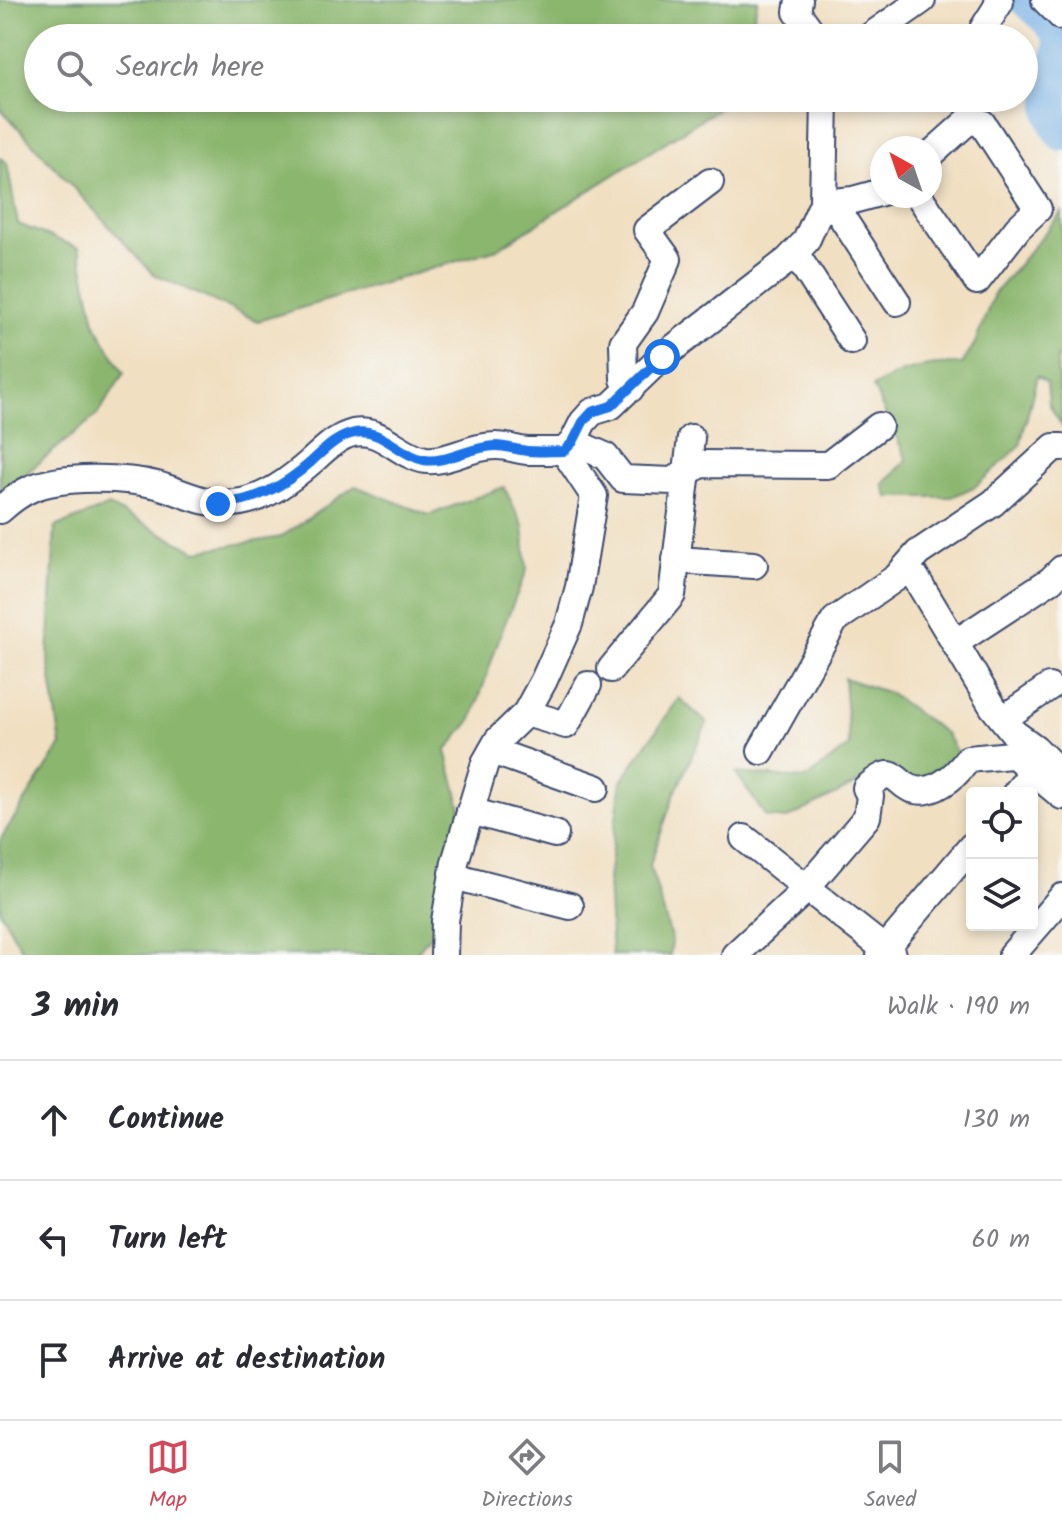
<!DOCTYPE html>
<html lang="en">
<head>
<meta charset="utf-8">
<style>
  body { margin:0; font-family:Kalam,sans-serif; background:#f7f7f7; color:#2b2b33 }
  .controls { position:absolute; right:24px; bottom:24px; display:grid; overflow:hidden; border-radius:8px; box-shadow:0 4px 12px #0003 }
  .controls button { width:72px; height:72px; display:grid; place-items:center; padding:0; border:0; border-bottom:2px solid #e1e1e2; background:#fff; color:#2b2b33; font:40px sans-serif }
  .compass { position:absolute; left:870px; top:136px; width:72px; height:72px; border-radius:50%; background:#fff; box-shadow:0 4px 12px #0003; rotate:320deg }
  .stop { position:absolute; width:24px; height:24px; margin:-18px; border:6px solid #1a73e8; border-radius:50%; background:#fff }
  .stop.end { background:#1a73e8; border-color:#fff; box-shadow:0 2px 8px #0008 }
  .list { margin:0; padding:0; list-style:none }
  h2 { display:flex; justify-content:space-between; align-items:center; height:104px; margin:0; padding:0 32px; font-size:34px }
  h2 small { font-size:26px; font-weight:400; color:#7c7c81 }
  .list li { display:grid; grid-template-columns:52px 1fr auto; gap:24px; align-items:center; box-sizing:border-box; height:120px; padding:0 32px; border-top:2px solid #e1e1e2 }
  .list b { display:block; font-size:30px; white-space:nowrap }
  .list em { font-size:26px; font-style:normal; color:#7c7c81 }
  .icon { flex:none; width:44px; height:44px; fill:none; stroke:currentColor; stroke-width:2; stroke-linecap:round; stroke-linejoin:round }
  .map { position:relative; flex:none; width:1062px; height:955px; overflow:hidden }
  .search { position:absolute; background:#fff; box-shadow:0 4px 12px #0003; left:24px; right:24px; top:24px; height:88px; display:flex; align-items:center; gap:20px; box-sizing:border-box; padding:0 28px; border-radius:44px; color:#7c7c81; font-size:30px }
  .sheet { height:464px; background:#fff }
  nav { display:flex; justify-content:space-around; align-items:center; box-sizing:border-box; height:112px; border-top:2px solid #e1e1e2; background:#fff; font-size:22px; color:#7c7c81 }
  nav a { display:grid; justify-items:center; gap:4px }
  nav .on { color:#d1495b }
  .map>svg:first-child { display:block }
  .forest { fill:#8ab66d; stroke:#527266; stroke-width:2 }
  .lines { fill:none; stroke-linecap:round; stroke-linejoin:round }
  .river { stroke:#76b0e6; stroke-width:34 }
  .minor-casing { stroke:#3b496d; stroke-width:30 }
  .minor { stroke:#fff; stroke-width:26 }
  .route { stroke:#1a73e8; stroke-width:10 }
</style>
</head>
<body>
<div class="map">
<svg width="1062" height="955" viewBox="0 0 1062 955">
  <rect width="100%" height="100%" fill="#f6f6f2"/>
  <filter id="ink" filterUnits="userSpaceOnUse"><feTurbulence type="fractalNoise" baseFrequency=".0125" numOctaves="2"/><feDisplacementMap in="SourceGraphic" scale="16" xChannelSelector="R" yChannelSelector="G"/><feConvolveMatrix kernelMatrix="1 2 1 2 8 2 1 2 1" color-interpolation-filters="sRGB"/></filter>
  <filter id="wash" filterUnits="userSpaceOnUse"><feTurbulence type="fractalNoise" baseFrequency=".006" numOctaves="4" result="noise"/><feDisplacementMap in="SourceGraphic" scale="32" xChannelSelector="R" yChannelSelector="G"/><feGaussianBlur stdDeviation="1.8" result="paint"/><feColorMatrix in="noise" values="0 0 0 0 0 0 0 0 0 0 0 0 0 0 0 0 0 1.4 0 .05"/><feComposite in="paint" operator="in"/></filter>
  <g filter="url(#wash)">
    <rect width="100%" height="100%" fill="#f1dfc1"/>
    <!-- forest -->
    <g class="forest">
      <path d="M 0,0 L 758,0 L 749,38 L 38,38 L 38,98 L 735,98 L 497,249 L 258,321 L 153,274 L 0,108 Z"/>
      <path d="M 0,158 L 7,163 L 18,224 L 79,248 L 96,326 L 124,373 L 97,415 L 0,495 Z"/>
      <path d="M 1062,212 L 1062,357 L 1057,358 C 1057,381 1062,403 1062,426 L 1049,404 L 1047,383 L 1037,376 L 1020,446 L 976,486 L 952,497 L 888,497 L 883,484 L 907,460 L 873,387 C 901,368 929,364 962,364 L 975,343 L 994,294 Z"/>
      <path d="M 355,486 L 429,515 L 504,487 L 523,526 L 527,570 L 502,630 L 472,719 L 446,751 L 461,808 L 435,929 L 415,955 L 25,955 L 0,911 L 0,840 L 61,745 L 48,658 L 55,527 L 109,506 L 197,551 L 281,537 Z"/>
      <path d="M 844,678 L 889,693 L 946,734 L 961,760 L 946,772 L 911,784 L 886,769 L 787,819 L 766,817 L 736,773 L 805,779 L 849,746 Z"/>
      <path d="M 679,698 L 707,723 L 674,795 L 650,865 L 672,941 L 670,955 L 612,955 L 608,879 L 621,781 Z"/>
    </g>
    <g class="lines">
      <!-- river -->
      <path class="river" d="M 1026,0 C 1038,10 1055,24 1060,39 C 1062,61 1047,92 1053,116 C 1054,122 1059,129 1062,134"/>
    </g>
  </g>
  <g filter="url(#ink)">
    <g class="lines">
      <defs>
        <g id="minor">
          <path d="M 799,0 L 797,12 L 816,38"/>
          <path d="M 1045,0 L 1062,17"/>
          <path d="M 983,29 L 1000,2 L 998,0"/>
          <path d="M 868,38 L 922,0"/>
          <path d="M 919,196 L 977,281 L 1018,228 L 1038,209 L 982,123 L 968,121 L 930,155"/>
          <path d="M 832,202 L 897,302"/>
          <path d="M 823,203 L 853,200 L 882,192"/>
          <path d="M 795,253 L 852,341"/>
          <path d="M 630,389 L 624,379 L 623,343 L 645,312 L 668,259 L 647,230 L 710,182"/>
          <path d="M 573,442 L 605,456 L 623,479 L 672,481 L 701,464 L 828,465 L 879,426"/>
          <path d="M 0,510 C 9,502 19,494 30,489 C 61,475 125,477 157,485 C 183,492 205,506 234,503 C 265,500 290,480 313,460 C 325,449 337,437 353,433 C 382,427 399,456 426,460 C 448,463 471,445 497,446 C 507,446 517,450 527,451 C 539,451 551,451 564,451 L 573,442 L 583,422 L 592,412 L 611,406 L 662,357 L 788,260 L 806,241 L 823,203 L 825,98"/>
          <path d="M 676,560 L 754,565"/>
          <path d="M 903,570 L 916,578 L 993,707 L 1014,733 L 1035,748 L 1062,775"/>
          <path d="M 955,643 L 1051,580 L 1062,569"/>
          <path d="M 611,669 L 672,595 L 691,438"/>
          <path d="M 526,713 L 566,725 L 588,685"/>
          <path d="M 1003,719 L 1049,687"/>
          <path d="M 492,751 L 596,788"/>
          <path d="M 761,751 L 835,620 L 897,577 L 918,553 L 993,503 L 1054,447 L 1062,447"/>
          <path d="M 1016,793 L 1033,772 L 1062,796"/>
          <path d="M 470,811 L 555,834"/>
          <path d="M 744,838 L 892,955"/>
          <path d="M 453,876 L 570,906"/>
          <path d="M 444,955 L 445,921 L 455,862 L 485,763 L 498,740 L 526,713 L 544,680 L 569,624 L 579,587 L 594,496 L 564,451"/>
          <path d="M 735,955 L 800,895 L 867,817 L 870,796 L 866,788 C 872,784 881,775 888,775 C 896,775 902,785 909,788 C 932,798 956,776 968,759 L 1011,755 L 1016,756 L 1033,772"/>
          <path d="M 880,955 L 972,846"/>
          <path d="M 1012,955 L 1062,897"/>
        </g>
      </defs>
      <!-- minor casing -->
      <use href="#minor" class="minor-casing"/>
      <!-- minor -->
      <use href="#minor" class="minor"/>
    </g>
  </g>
  <g class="lines" filter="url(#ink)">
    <!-- route -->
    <path class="route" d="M 218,504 C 256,501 283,487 311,462 C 323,451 335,438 351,434 C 380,425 398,455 424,460 C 445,464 471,446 496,446 C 506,446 516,450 527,451 C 539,452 551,451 564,451 L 573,442 L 583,422 L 592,412 L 611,406 L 662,357"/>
  </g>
</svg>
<div class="controls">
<button><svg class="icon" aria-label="locate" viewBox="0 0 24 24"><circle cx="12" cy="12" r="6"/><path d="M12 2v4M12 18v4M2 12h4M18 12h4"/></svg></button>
<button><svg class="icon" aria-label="layers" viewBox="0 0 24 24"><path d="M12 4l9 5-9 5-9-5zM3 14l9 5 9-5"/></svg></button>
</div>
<svg class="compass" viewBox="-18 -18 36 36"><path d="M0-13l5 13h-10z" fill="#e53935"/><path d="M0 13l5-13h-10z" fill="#7c7c81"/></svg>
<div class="stop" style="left:662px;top:357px"></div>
<div class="stop end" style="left:218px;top:504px"></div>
<div class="search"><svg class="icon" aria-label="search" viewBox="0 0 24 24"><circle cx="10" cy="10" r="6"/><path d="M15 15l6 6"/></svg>Search here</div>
</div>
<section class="sheet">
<h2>3 min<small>Walk · 190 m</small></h2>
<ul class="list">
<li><svg class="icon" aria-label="ahead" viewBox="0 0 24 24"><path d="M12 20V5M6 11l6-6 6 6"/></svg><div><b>Continue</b></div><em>130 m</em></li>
<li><svg class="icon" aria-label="left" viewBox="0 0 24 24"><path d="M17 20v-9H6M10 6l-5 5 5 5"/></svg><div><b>Turn left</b></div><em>60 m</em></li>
<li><svg class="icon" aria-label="arrive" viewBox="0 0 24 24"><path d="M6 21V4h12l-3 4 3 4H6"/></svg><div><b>Arrive at destination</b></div></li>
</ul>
</section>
<nav>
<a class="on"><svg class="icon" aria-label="map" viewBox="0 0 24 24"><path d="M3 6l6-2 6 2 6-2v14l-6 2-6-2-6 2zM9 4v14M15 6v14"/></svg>Map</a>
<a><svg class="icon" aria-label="directions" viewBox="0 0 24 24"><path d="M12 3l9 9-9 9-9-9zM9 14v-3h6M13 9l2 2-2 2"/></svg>Directions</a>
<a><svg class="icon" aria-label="saved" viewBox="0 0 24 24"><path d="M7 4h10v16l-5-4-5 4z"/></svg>Saved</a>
</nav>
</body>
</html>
